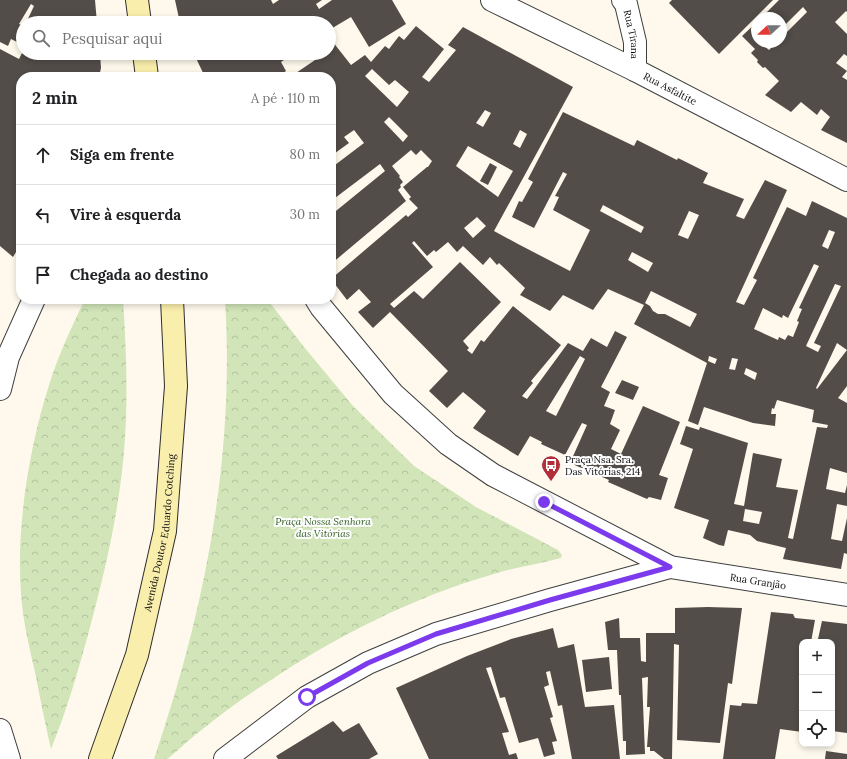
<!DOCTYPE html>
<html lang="pt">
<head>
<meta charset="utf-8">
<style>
  body { margin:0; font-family:Lora,serif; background:#f2f2f2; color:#202124 }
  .controls { position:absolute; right:12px; bottom:12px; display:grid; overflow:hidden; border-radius:8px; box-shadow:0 2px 6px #0003 }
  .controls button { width:36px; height:36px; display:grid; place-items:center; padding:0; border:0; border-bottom:1px solid #e0e0e0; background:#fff; color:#202124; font:20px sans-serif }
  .compass { position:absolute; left:751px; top:12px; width:36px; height:36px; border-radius:50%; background:#fff; box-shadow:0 2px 6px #0003; rotate:248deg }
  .stop { position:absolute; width:12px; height:12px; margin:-9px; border:3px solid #7c3aed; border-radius:50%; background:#fff }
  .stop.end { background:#7c3aed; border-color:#fff; box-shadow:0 1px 4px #0008 }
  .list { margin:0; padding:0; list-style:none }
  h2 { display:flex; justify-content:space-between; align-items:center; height:52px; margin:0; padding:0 16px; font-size:17px }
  h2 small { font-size:13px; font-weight:400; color:#757577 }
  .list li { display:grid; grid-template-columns:26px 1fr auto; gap:12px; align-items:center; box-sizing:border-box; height:60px; padding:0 16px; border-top:1px solid #e0e0e0 }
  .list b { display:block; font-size:15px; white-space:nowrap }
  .list em { font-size:13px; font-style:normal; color:#757577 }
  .icon { flex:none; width:22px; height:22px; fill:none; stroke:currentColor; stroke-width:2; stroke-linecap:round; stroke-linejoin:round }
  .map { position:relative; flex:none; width:847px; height:759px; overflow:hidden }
  .search { position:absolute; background:#fff; box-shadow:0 2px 6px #0003; left:16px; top:16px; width:320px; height:44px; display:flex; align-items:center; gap:10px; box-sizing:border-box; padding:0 14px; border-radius:22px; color:#757577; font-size:15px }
  .panel { position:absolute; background:#fff; box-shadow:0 2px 6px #0003; left:16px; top:72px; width:320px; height:232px; border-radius:16px }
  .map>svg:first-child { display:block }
  .park { fill:url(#park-crowns) }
  .building { fill:#534d49; fill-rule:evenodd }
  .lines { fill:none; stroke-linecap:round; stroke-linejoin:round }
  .minor-casing { stroke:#3f3f3f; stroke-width:24 }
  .secondary-casing { stroke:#2e2e2e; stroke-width:24 }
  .minor { stroke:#fff; stroke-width:22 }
  .secondary { stroke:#f9eeab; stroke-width:22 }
  .route { stroke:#7c3aed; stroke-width:5 }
  .labels { text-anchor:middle; stroke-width:4; stroke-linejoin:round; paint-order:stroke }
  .street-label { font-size:10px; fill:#0c0c0c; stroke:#fff }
  .poi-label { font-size:10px; fill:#0c0c0c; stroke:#fff; text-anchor:start }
  .park-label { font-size:10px; font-style:italic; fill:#305e21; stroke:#fff }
</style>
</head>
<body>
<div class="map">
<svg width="847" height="759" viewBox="0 0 847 759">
  <defs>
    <pattern id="park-crowns" width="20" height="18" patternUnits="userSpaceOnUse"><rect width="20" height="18" fill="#d1e5b8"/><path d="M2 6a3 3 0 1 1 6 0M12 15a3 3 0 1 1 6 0" fill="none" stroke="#b2c39d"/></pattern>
  </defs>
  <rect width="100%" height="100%" fill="#fef9ec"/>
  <!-- park -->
  <g class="park">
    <path d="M 85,299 L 123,299 C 126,345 128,392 125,438 C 121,503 106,568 89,631 C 78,671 67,710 51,749 C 45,723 40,698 35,672 C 29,646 23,621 21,594 C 16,527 29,447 50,382 C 59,354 72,326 85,299 Z"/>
    <path d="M 225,299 L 267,299 L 304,347 L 353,406 L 414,466 L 476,507 L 558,550 L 562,555 L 561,558 C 539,564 516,567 494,574 C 414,597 336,636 268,682 C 244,697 221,714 199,732 C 193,736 171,757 167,759 C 164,759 158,759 154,759 C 205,609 235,458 225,299 Z"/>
  </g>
  <!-- building -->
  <g class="building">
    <path d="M 0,0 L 95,0 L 97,23 L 26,23 L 34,6 L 31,4 L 19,24 L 23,26 L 23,45 L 11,39 L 8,46 L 0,42 Z"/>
    <path d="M 175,0 L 271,0 L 273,4 L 279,0 L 322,0 L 316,4 L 319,9 L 332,0 L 392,0 L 406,24 L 369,47 L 351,17 L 329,30 L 329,23 L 180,23 Z"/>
    <path d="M 672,0 L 773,0 L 719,54 L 669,3 Z"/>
    <path d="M 779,0 L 847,0 L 847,12 L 846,11 L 835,22 L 847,34 L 847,56 L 844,54 L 836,63 L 847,71 L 842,77 L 847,80 L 847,143 L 821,130 L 830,117 L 821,109 L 817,115 L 801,102 L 791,112 L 765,95 L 779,81 L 765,67 L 763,68 L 757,62 L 758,60 L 751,53 L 755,49 L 742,36 L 757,22 L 757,42 L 768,42 L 764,46 L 769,50 L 777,42 L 781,42 L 781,38 L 807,12 L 803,7 L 781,29 L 781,18 L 761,18 Z"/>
    <path d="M 416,26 L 444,49 L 422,77 L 429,82 L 456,50 L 448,45 L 463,27 L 573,87 L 494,231 L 518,244 L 570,271 L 590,230 L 553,210 L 559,197 L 555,196 L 567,174 L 563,172 L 534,228 L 512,217 L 519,201 L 522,202 L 533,182 L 528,179 L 563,112 L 634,146 L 637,140 L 677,160 L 678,158 L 708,173 L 703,183 L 744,199 L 736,216 L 744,219 L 765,180 L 787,190 L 736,302 L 744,305 L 757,280 L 753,278 L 787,207 L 806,216 L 812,201 L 847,218 L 847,386 L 838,398 L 847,403 L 847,473 L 830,468 L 826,489 L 845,493 L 847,485 L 847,506 L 837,504 L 831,539 L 842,541 L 847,518 L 847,554 L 844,553 L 841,569 L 783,559 L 786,548 L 757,541 L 750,535 L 728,530 L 724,546 L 719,545 L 703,538 L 709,520 L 674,508 L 693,449 L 680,444 L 686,426 L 699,430 L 700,427 L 748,443 L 734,504 L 744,506 L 753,453 L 782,459 L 776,487 L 798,490 L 788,538 L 793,539 L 817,427 L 827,428 L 828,425 L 812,422 L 814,410 L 777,400 L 774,409 L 772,408 L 771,414 L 776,414 L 775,426 L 753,423 L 704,407 L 698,425 L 688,421 L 707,363 L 634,324 L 644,305 L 608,289 L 593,310 L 563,295 L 550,311 L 520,295 L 525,288 L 499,263 L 497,265 L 490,257 L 483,265 L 463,246 L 457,252 L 448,242 L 436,252 L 434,250 L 427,256 L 414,241 L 412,243 L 433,267 L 390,304 L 394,308 L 414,291 L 423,299 L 460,262 L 501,302 L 463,341 L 469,348 L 467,350 L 472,354 L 481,340 L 484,342 L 513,306 L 561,345 L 531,381 L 533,383 L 522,396 L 527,399 L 568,343 L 583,351 L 591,338 L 607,347 L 615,331 L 627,337 L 601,387 L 610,392 L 604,406 L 615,410 L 610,424 L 620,430 L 611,449 L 621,454 L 643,406 L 680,422 L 659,475 L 668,478 L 661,500 L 649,497 L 647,499 L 608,482 L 609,480 L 570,463 L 587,425 L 582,423 L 565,455 L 541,444 L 542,442 L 530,436 L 518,456 L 482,434 L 473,428 L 486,411 L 463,392 L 447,408 L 429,391 L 448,371 L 390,312 L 373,328 L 358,312 L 371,302 L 359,289 L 347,300 L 331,279 L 406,215 L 408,217 L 418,208 L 409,199 L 411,197 L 403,187 L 427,167 L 428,167 L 432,161 L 421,150 L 416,155 L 411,150 L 392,166 L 400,176 L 399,177 L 403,182 L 400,185 L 401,187 L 398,190 L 406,201 L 331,264 L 331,215 L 385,171 L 380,164 L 331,201 L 331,168 L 364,143 L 354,130 L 344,137 L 349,143 L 331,156 L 331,77 L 290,77 L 321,56 L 318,53 L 329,53 L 329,37 L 351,65 L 365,55 L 371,62 L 385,46 L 389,49 L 399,36 L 404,40 ZM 372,69 L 389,85 L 395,80 L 409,92 L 397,107 L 365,76 ZM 485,110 L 491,113 L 483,127 L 476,123 ZM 389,117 L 408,136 L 403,142 L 384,122 ZM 520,130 L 527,134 L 520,148 L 513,144 ZM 468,146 L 513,171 L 498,197 L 456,166 ZM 603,205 L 644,227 L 641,233 L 600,211 ZM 689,211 L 699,215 L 688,239 L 678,235 ZM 477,217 L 486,226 L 473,238 L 464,228 ZM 829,230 L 835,232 L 828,249 L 822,246 ZM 632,252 L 653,263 L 648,272 L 628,260 ZM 814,264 L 819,266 L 799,308 L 802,309 L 797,321 L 799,322 L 793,337 L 788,335 L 785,340 L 779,337 L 778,340 L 754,329 L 763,308 L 782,318 L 783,315 L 788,318 ZM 835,284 L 841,286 L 814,343 L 821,346 L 818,352 L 806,346 ZM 651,291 L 697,314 L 690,327 L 665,314 L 658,314 L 653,311 L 650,306 L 645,303 ZM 837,343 L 847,350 L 817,389 L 816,388 ZM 580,356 L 585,359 L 556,416 L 546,411 ZM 709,356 L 717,359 L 715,364 L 708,361 ZM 732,358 L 738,359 L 735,370 L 729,369 ZM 746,368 L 757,373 L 755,380 L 744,374 ZM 745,509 L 762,512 L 759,524 L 743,521 Z"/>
    <path d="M 0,49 L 19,59 L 22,53 L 100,53 L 101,68 L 99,77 L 21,77 L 21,244 L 13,257 L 0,246 Z"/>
    <path d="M 187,53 L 294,53 L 281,62 L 286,71 L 278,77 L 205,77 L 195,56 L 189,59 Z"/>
    <path d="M 490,163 L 497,167 L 488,185 L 480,181 Z"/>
    <path d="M 622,380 L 639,387 L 633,400 L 615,393 Z"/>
    <path d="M 708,607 L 742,608 L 732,684 L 728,683 L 720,743 L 677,740 L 679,645 L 674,644 L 672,759 L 664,759 L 654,751 L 650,751 L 650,747 L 647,747 L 650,707 L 647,707 L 648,677 L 642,678 L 645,754 L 626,755 L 626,741 L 623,741 L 621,695 L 619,695 L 617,650 L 608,650 L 605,622 L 619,618 L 620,638 L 640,638 L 641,661 L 646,662 L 646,633 L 675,633 L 675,608 Z"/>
    <path d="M 771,612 L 793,614 L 795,618 L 815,620 L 811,642 L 802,642 L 802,732 L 780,729 L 775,759 L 723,759 L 730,705 L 741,706 L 742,703 L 757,704 Z"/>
    <path d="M 822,621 L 847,624 L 847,733 L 832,731 L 832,642 L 824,642 L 824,640 L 818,639 Z"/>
    <path d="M 553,628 L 558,648 L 574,644 L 585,707 L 614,705 L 620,759 L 572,759 L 562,705 L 558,706 L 550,671 L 546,672 L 549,685 L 544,687 L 553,717 L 550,718 L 557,741 L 552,742 L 555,754 L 544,757 L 538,738 L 519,743 L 505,697 L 500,698 L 491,667 L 486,668 L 509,732 L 502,733 L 509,755 L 516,753 L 518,759 L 429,759 L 396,688 L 467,656 L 511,639 Z"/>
    <path d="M 609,657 L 612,689 L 586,692 L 582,660 Z"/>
    <path d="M 333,721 L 343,732 L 359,723 L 378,754 L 369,759 L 278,759 L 276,756 Z"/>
    <path d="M 826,751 L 847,754 L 847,759 L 825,759 Z"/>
  </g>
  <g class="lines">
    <defs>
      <g id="minor">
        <path id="s1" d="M 492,0 L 635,70 L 847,180"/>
        <path id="s2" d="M 623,0 L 626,4 L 635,42 L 635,70"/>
        <path id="s3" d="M 316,299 L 321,307 L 393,394 L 448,444 L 493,475 L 670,567 L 847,595"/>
        <path d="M 0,389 L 8,357 L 34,299"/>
        <path d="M 0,730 L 9,759"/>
        <path d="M 225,759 L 307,697 L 368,663 L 436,634 L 550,600 L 670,567"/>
      </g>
      <g id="secondary">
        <path d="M 137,0 L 140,23"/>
        <path d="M 144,53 L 147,77"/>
        <path id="s4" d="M 100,759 L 137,655 L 165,531 L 176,386 L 172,299"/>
      </g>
    </defs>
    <!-- minor casing -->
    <use href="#minor" class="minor-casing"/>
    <!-- secondary casing -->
    <use href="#secondary" class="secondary-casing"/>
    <!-- minor -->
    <use href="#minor" class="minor"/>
    <!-- secondary -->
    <use href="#secondary" class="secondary"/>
  </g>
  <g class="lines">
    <!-- route -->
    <path class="route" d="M 307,697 L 368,663 L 436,634 L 550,600 L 670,567 L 544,502"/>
  </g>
  <!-- icons -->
  <defs>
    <symbol id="bus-pin" viewBox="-11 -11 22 30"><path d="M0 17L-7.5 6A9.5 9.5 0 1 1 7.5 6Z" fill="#b02f39" stroke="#fff"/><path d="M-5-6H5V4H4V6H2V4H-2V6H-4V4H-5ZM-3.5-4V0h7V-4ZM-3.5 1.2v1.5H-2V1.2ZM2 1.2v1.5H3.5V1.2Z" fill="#fff"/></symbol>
  </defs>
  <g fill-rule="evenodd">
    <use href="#bus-pin" x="540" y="454" width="22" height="30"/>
  </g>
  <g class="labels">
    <!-- street labels -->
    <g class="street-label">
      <text dy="4" stroke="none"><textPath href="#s2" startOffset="36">Rua Tirana</textPath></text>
      <text dy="4" stroke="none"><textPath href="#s1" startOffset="199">Rua Asfaltite</textPath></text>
      <text dy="4" stroke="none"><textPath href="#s4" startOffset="235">Avenida Doutor Eduardo Cotching</textPath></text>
      <text dy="4" stroke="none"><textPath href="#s3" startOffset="540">Rua Granjão</textPath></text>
    </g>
    <!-- poi labels -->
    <g class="poi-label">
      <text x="565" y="463">Praça Nsa. Sra.<tspan x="565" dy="12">Das Vitórias, 214</tspan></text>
    </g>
    <!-- park labels -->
    <g class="park-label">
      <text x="323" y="525">Praça Nossa Senhora<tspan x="323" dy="12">das Vitórias</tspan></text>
    </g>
  </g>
</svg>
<div class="controls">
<button>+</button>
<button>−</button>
<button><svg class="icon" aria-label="locate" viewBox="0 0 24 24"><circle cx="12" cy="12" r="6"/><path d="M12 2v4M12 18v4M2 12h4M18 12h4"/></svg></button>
</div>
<svg class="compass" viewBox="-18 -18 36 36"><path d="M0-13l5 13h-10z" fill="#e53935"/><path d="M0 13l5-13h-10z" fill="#757577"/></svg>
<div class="stop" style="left:307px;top:697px"></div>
<div class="stop end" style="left:544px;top:502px"></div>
<div class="search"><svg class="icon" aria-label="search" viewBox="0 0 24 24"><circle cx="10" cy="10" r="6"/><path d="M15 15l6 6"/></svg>Pesquisar aqui</div>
<section class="panel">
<h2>2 min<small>A pé · 110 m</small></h2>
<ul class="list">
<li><svg class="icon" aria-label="ahead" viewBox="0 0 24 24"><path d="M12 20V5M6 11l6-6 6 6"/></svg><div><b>Siga em frente</b></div><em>80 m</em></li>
<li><svg class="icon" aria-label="left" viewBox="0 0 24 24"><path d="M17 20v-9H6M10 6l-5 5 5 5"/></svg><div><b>Vire à esquerda</b></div><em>30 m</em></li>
<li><svg class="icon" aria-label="arrive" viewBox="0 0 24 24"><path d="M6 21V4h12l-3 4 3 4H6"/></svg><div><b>Chegada ao destino</b></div></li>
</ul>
</section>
</div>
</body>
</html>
